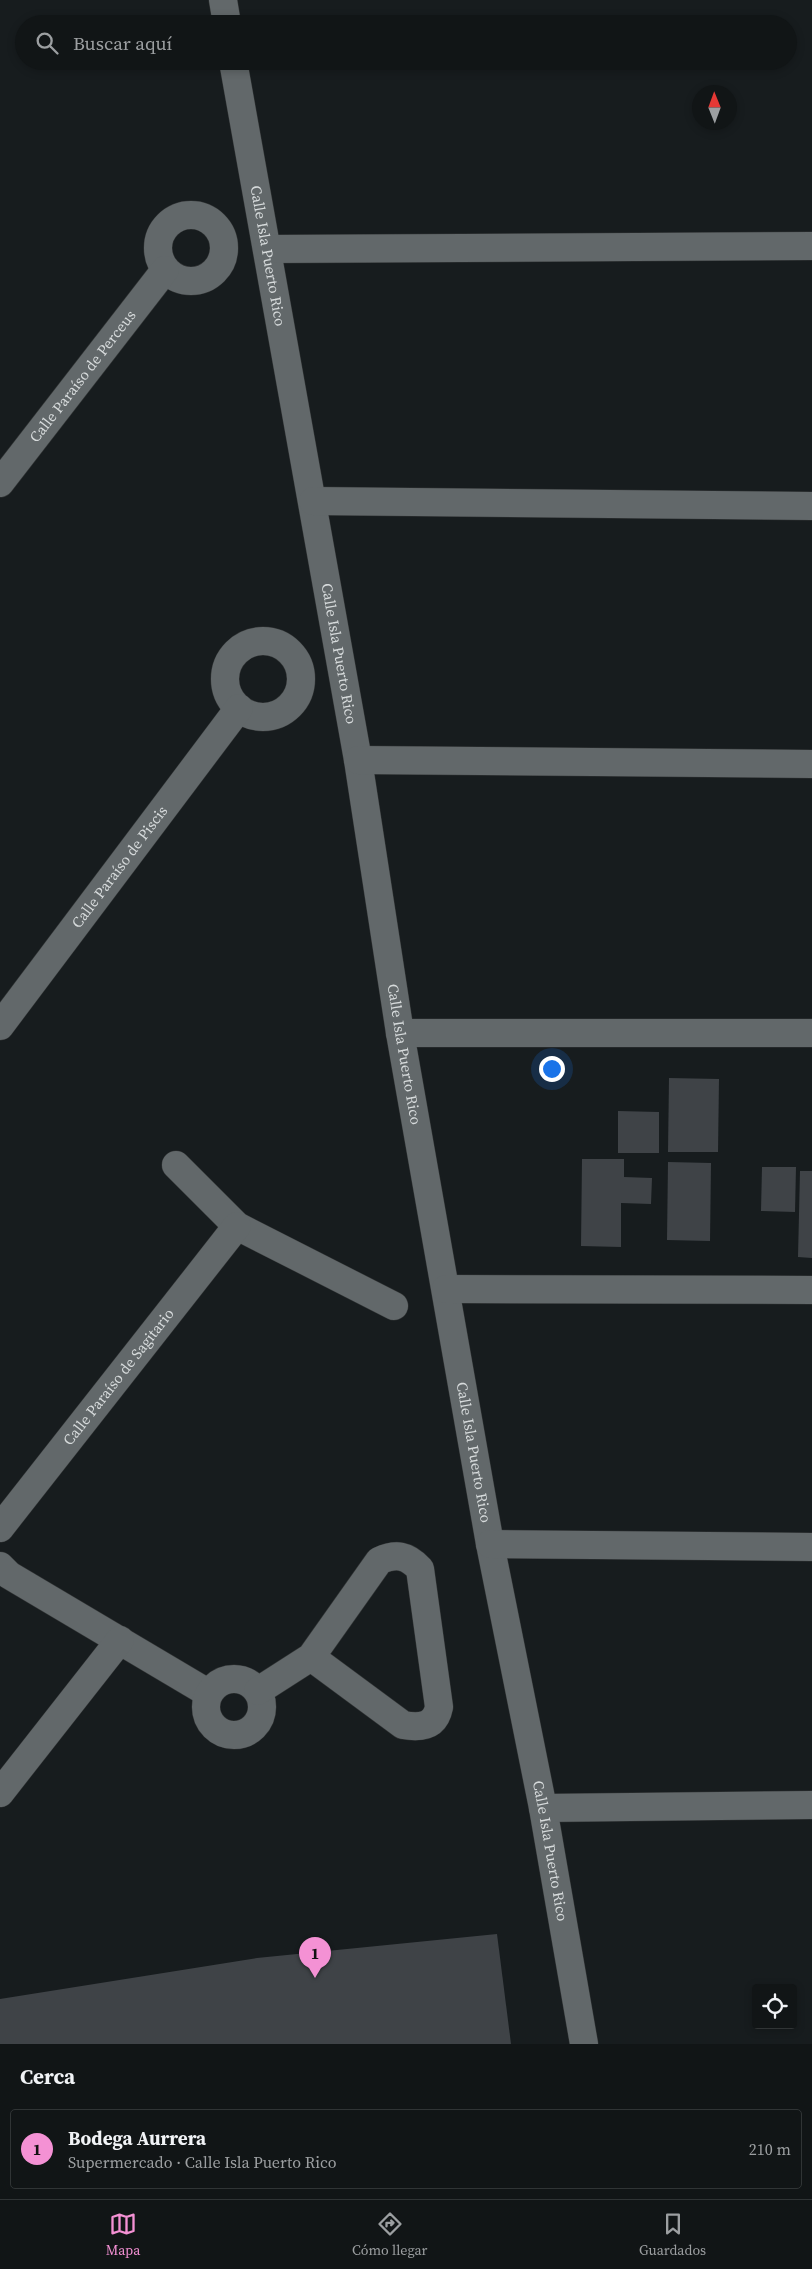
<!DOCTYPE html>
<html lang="es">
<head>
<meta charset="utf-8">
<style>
  body { margin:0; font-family:"Source Serif 4",serif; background:#1e2223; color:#f1f3f6 }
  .controls { position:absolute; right:15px; bottom:15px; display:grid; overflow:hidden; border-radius:5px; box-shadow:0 2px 8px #0003 }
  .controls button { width:45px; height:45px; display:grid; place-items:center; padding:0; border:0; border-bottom:1px solid #303435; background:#111516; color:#f1f3f6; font:25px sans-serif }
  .compass { position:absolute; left:692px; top:85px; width:45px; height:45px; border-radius:50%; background:#111516; box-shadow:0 2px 8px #0003; rotate:359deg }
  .you { position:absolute; left:551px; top:1068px; width:18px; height:18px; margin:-12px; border:4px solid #fff; border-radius:50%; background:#1a73e8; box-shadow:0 0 0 8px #1a73e833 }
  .badge { display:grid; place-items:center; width:32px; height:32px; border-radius:50%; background:#f491d4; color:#111; font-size:16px; font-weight:700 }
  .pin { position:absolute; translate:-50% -41px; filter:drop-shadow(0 1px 2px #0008) }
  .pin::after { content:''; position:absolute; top:26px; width:18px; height:15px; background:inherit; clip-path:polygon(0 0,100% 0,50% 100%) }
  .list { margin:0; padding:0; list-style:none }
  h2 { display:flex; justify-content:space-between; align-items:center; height:65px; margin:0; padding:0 20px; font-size:21px }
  h2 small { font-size:16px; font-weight:400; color:#9c9fa1 }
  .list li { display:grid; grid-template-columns:32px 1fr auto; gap:15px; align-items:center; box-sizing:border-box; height:80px; margin:0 10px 10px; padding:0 10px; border:1px solid #303435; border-radius:5px }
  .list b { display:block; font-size:19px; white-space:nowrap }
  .list p { margin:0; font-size:16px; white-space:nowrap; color:#9c9fa1 }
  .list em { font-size:16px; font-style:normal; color:#9c9fa1 }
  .icon { flex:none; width:28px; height:28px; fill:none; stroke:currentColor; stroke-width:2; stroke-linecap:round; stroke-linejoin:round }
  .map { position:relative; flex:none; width:812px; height:2044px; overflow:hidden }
  .search { position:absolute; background:#111516; box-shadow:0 2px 8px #0003; left:15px; right:15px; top:15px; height:55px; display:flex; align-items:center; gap:12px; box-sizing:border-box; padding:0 18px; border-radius:28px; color:#9c9fa1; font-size:19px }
  .sheet { height:155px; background:#111516 }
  nav { display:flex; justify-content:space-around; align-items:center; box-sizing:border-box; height:70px; border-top:1px solid #303435; background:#111516; font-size:14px; color:#9c9fa1 }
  nav a { display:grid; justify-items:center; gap:2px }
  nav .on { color:#f491d4 }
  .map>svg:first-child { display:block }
  .building { fill:#3f4347 }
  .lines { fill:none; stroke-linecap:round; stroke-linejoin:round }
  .minor-casing { stroke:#323536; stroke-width:29 }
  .minor { stroke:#62686a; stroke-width:28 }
  .labels { text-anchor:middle; stroke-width:4; stroke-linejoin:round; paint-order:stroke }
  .street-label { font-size:15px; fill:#d6dadb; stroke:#050607 }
</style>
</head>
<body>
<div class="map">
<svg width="812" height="2044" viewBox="0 0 812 2044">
  <rect width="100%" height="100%" fill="#171c1e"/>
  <!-- building -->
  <g class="building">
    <path d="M 669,1078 L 719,1079 L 718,1152 L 668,1152 Z"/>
    <path d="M 618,1111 L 659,1112 L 659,1153 L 618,1153 Z"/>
    <path d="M 582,1159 L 624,1159 L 624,1177 L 652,1178 L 651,1204 L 621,1203 L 621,1247 L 581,1246 Z"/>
    <path d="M 668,1162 L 711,1163 L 710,1241 L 667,1240 Z"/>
    <path d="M 762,1167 L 796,1167 L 795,1212 L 761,1211 Z"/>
    <path d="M 800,1171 L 812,1171 L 812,1258 L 798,1257 Z"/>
    <path d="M 497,1934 L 511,2044 L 0,2044 L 0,1999 L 257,1958 Z"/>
  </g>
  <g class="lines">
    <defs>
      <g id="minor">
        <path d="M 223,0 L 227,24"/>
        <path id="s1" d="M 233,61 L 358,760 L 400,1033 L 490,1544 L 543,1808 L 584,2044"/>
        <circle cx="191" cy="248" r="33"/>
        <path d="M 267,249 L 812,246"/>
        <path id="s2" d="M 0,483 L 165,270"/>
        <path d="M 313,501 L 812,506"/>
        <circle cx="263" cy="679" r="38"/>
        <path d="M 358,760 L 812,764"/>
        <path id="s3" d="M 0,1026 L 239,708"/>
        <path d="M 400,1033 L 812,1033"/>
        <path d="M 176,1165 L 237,1226 L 394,1306"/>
        <path d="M 446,1289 L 812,1290"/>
        <path id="s4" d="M 0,1528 L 237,1226"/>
        <path d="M 490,1544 L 812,1547"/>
        <path d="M 0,1566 L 9,1575 L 208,1693"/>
        <circle cx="234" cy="1707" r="28"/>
        <path d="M 258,1691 L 311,1657 L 379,1561 C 396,1553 407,1555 420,1569 L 439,1707 C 435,1727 420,1728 403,1725 L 311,1657"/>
        <path d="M 0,1793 L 120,1640"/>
        <path d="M 543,1808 L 812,1805"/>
      </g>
    </defs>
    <!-- minor casing -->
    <use href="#minor" class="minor-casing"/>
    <!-- minor -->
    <use href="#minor" class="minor"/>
  </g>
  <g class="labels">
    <!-- street labels -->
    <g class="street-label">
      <text dy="5" stroke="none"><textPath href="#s1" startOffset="198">Calle Isla Puerto Rico</textPath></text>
      <text dy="5" stroke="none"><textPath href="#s2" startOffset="135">Calle Paraíso de Perceus</textPath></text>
      <text dy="5" stroke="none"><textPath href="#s1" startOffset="602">Calle Isla Puerto Rico</textPath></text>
      <text dy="5" stroke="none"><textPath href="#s3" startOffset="199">Calle Paraíso de Piscis</textPath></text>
      <text dy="5" stroke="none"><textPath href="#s1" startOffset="1008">Calle Isla Puerto Rico</textPath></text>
      <text dy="5" stroke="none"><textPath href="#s4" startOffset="192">Calle Paraíso de Sagitario</textPath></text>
      <text dy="5" stroke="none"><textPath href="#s1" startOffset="1412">Calle Isla Puerto Rico</textPath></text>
      <text dy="5" stroke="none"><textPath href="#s1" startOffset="1818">Calle Isla Puerto Rico</textPath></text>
    </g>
  </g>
</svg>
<div class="controls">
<button><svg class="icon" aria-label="locate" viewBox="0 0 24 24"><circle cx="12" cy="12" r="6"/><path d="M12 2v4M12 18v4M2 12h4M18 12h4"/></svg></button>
</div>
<svg class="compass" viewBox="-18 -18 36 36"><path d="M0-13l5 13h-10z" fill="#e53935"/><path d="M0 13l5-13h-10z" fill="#9c9fa1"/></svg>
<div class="you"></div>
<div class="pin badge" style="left:315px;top:1978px">1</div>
<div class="search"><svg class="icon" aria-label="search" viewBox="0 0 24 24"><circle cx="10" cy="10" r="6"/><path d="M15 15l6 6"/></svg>Buscar aquí</div>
</div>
<section class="sheet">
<h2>Cerca<small></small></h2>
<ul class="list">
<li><span class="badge">1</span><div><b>Bodega Aurrera</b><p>Supermercado · Calle Isla Puerto Rico</p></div><em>210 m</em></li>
</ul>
</section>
<nav>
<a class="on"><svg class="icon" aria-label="map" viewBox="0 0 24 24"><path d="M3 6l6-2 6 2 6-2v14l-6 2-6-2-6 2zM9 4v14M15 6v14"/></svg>Mapa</a>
<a><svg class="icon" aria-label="directions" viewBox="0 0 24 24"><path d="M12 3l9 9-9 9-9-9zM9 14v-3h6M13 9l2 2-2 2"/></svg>Cómo llegar</a>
<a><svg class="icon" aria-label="saved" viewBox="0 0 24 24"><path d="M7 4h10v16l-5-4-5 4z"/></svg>Guardados</a>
</nav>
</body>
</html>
